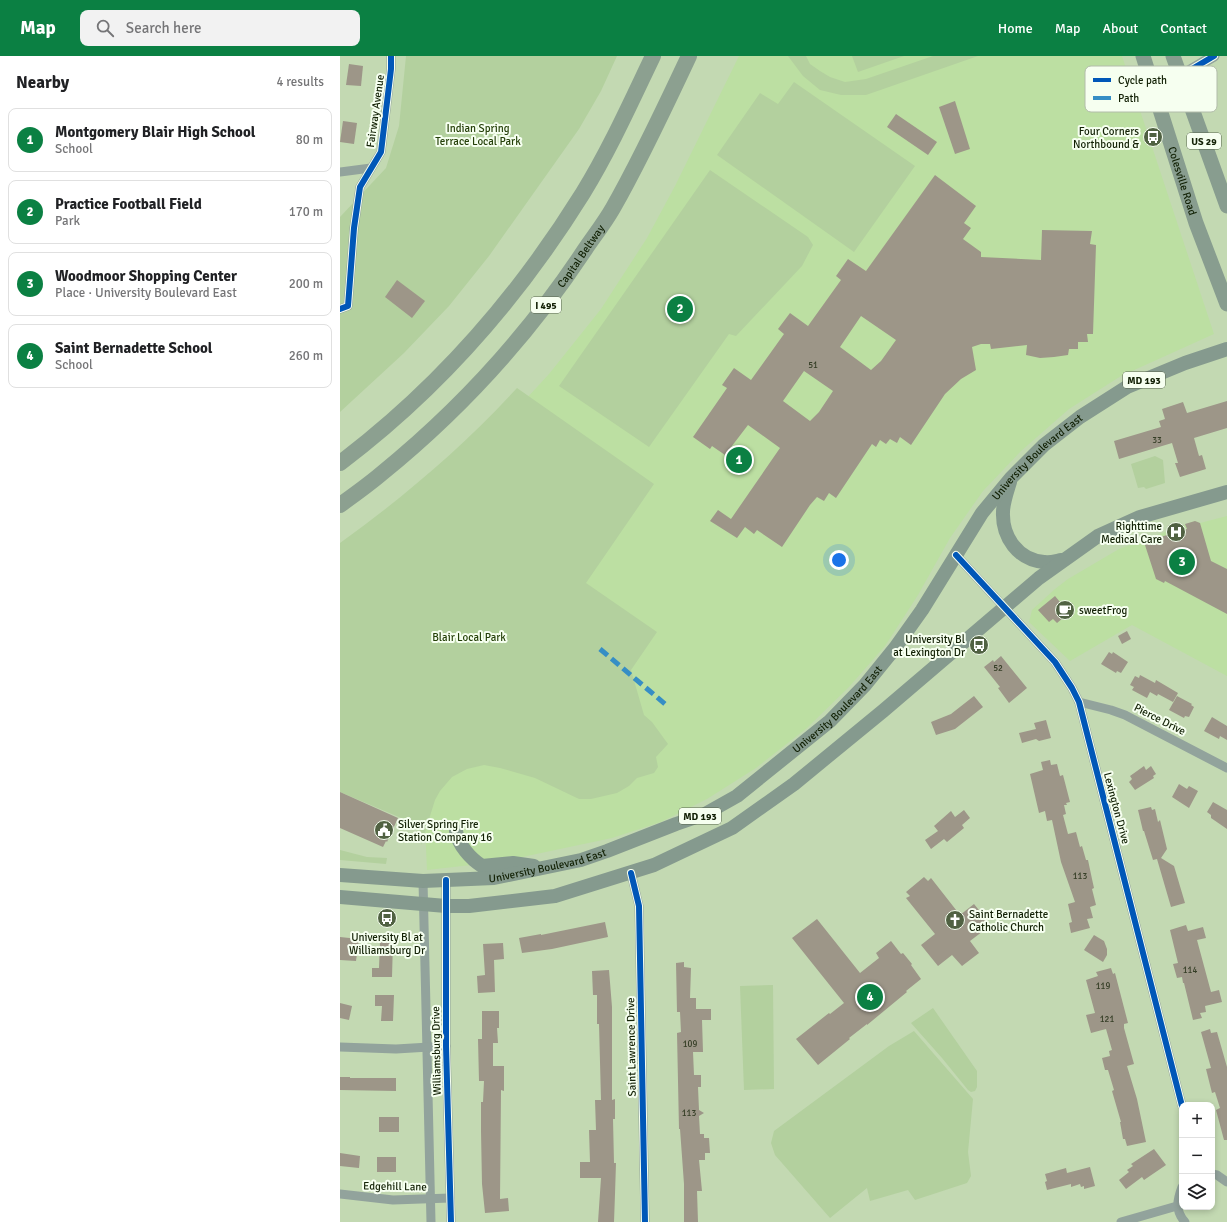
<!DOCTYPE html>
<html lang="en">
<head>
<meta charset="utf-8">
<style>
  body { margin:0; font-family:Signika,sans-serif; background:#f2f2f2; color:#202124 }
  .controls { position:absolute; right:12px; bottom:12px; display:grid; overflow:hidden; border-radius:8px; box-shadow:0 2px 6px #0003 }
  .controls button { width:36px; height:36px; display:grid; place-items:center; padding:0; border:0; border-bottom:1px solid #e0e0e0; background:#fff; color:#202124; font:20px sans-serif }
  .you { position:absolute; left:499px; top:504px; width:14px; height:14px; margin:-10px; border:3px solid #fff; border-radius:50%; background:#1a73e8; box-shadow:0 0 0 6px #1a73e833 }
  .badge { display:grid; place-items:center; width:26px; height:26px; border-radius:50%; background:#0b8043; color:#fff; font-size:13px; font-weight:700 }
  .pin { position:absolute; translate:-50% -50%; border:2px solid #fff; box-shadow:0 1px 4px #0006 }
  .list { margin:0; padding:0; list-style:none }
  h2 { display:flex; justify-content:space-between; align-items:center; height:52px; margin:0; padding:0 16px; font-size:17px }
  h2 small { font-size:13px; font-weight:400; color:#757577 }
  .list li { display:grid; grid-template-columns:26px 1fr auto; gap:12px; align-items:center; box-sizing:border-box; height:64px; margin:0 8px 8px; padding:0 8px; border:1px solid #e0e0e0; border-radius:8px }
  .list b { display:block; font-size:15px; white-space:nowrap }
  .list p { margin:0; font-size:13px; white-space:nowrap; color:#757577 }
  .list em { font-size:13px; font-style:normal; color:#757577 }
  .icon { flex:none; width:22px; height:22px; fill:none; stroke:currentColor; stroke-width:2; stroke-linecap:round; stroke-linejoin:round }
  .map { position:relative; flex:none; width:887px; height:1166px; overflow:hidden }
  header { display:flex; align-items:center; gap:24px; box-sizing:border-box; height:56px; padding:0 20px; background:#0b8043; color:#fff }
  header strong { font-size:19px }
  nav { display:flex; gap:22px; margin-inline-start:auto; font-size:14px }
  .search { width:280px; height:36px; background:#f2f2f2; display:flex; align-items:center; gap:10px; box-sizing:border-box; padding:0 14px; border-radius:8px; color:#757577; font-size:15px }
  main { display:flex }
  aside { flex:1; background:#fff }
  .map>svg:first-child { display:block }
  .built { fill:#bcdfa2 }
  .green { fill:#b3d09e }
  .building { fill:#9d9688; fill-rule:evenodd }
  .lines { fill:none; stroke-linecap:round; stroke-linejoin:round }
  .minor { stroke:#92a39c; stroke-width:9 }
  .tertiary { stroke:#92a39c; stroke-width:11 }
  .primary { stroke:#859a8e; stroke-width:14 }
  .trunk { stroke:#889d8f; stroke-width:15 }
  .motorway { stroke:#8ca090; stroke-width:16 }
  .quiet { stroke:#368ec5; stroke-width:5; stroke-dasharray:10 5; stroke-linecap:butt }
  .cycleway-casing { stroke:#f6fff0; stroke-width:8 }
  .cycleway { stroke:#0057b8; stroke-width:6 }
  .labels { text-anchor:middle; stroke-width:4; stroke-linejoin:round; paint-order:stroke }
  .number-label { font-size:9px; fill:#353e26 }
  .shield { fill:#f6fff0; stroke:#56644c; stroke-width:1 }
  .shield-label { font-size:10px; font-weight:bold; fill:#122105 }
  .street-label { font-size:11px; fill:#122105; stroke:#f6fff0 }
  .park-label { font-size:11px; fill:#243f08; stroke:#f6fff0 }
  .poi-label { font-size:11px; fill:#122105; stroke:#f6fff0; text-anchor:end }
  .key { fill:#f6fff0; stroke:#b2bcaa; stroke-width:1 }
  .key-label { font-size:11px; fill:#122105 }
</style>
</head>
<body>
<header>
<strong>Map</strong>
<div class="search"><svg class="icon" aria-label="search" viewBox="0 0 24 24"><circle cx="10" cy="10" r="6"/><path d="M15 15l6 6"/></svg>Search here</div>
<nav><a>Home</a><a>Map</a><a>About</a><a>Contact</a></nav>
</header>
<main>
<aside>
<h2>Nearby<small>4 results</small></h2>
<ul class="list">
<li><span class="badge">1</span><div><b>Montgomery Blair High School</b><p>School</p></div><em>80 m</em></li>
<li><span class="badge">2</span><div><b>Practice Football Field</b><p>Park</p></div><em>170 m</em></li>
<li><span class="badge">3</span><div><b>Woodmoor Shopping Center</b><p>Place · University Boulevard East</p></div><em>200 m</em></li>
<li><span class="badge">4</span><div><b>Saint Bernadette School</b><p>School</p></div><em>260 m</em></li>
</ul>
</aside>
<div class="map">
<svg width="887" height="1166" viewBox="0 0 887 1166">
  <rect width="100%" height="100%" fill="#c3d9b2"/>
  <!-- built -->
  <g class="built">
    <path d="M 399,0 L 782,0 L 874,278 L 781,320 L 729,353 L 681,395 L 643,435 L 610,482 L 578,539 L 545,590 L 509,631 L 467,672 L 416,712 L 367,743 L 321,766 L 272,782 L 158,806 L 87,814 L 85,770 L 163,368 L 209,318 L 261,253 L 307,182 L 335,130 Z"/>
    <path d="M 887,460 L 887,620 L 792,569 L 730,605 L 689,566 L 692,554 L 715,533 L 728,523 L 779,493 L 855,465 L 860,467 Z"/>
  </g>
  <!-- green -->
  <g class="green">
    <path d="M 66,0 L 277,0 L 261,35 L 239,73 L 149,200 L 109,250 L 64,297 L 0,356 L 0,161 L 46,112 L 59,70 Z"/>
    <path d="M 448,0 L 466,0 L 470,8 L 480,15 L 490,21 L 505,26 L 526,23 L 593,0 L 638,0 L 526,39 L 501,39 L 480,34 L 463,20 Z"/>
    <path d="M 512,0 L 564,0 L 518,16 Z"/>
    <path d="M 454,26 L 575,110 L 514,196 L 377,99 L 420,37 L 438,48 Z"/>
    <path d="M 370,114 L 468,181 L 473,189 L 462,210 L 396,280 L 389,278 L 309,391 L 219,330 Z"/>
    <path d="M 177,332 L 314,428 L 246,527 L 317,576 L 291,614 L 304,659 L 312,666 L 328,688 L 316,701 L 318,711 L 314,717 L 297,722 L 289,730 L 277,737 L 251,743 L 239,743 L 195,722 L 160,712 L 144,709 L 127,713 L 112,721 L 100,735 L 95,744 L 81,789 L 80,770 L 0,736 L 0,487 C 64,441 124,390 177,332 Z"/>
    <path d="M 815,400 L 823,404 L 825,427 L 806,433 L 804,431 L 798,432 L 791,408 Z"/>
    <path d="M 0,794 L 27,801 L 47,802 L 46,808 L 0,804 Z"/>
    <path d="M 433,929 L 434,1033 L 404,1034 L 400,930 Z"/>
    <path d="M 593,952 L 637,1015 L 637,1031 L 635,1035 L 631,1036 L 628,1034 L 602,1002 L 571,967 Z"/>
    <path d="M 574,975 L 633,1043 L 628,1096 L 631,1120 L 627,1127 L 575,1144 L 568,1134 L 530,1145 L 527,1132 L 490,1162 L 435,1099 L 431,1087 L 434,1075 L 549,990 Z"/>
  </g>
  <!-- building -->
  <g class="building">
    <path d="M 9,8 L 23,10 L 21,30 L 6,29 Z"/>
    <path d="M 615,45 L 630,93 L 615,98 L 599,51 Z"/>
    <path d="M 556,58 L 597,86 L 588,99 L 547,71 Z"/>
    <path d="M 3,65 L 17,67 L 14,88 L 0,86 Z"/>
    <path d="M 595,119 L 636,150 L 624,167 L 631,172 L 623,183 L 641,196 L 641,201 L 701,204 L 702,174 L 752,175 L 750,188 L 756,189 L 753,278 L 747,278 L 748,286 L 738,286 L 738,293 L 729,293 L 728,299 L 714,301 L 700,302 L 686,299 L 687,289 L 651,293 L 650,288 L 641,288 L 632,291 L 636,314 L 621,323 L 605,338 L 571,389 L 560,381 L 557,387 L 550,383 L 546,388 L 540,384 L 536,391 L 532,388 L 496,442 L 489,437 L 484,445 L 477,441 L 470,449 L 442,491 L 417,474 L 414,478 L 405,471 L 397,482 L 370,465 L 378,454 L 391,463 L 440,392 L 408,369 L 385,399 L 372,390 L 370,393 L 353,381 L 387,332 L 382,329 L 394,312 L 411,324 L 444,278 L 438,273 L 450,257 L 468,270 L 501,224 L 496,220 L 508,203 L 526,215 ZM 521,260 L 556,284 L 541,305 L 531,314 L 500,291 ZM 464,315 L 493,335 L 479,356 L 470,365 L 443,345 Z"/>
    <path d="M 57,224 L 85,245 L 72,262 L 45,241 Z"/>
    <path d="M 887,345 L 887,372 L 854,382 L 859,400 L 862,399 L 866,413 L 840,421 L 835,407 L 838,407 L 832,387 L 779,403 L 774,385 L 821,371 L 819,365 L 825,363 L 822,353 L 843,346 L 847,357 Z"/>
    <path d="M 855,465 L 860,467 L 871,505 L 887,513 L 887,558 L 825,525 L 824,527 L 816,523 L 804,486 L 847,473 L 845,468 Z"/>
    <path d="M 715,540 L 729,557 L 717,567 L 713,563 L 709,566 L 698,554 Z"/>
    <path d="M 787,575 L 791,583 L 782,588 L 778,580 Z"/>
    <path d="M 769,596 L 772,598 L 773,596 L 788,606 L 781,617 L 777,615 L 776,617 L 761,608 Z"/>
    <path d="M 661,600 L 687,632 L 669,647 L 658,632 L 660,631 L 644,611 L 653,604 L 654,606 Z"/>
    <path d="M 800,619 L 815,627 L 816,624 L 838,637 L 833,646 L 818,638 L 817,640 L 810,636 L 807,642 L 792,634 L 794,631 L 790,629 L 795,620 L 799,622 Z"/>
    <path d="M 634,640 L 643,651 L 615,673 L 596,679 L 591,666 L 611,658 Z"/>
    <path d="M 837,640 L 852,648 L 851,649 L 854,651 L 849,661 L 845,660 L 844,662 L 829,654 Z"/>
    <path d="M 872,661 L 887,670 L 887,684 L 880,680 L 879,683 L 864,675 Z"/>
    <path d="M 706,664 L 711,682 L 699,685 L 696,683 L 682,687 L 679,677 L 696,673 L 694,667 Z"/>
    <path d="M 710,704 L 711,709 L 717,708 L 720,720 L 723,719 L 730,746 L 726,747 L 727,749 L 724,749 L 726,758 L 723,759 L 728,778 L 736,776 L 740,791 L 742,790 L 746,804 L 748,804 L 752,823 L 754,832 L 752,833 L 756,849 L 750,851 L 753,862 L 747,863 L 750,872 L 731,877 L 729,867 L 732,866 L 728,848 L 735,846 L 721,806 L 712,764 L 707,765 L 705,755 L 699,757 L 690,718 L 703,714 L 701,706 Z"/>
    <path d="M 804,710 L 806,714 L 811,710 L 816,718 L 813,720 L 814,722 L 795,734 L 789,726 L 792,723 L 790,720 Z"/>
    <path d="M 839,728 L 847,733 L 849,730 L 858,735 L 849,752 L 832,741 Z"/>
    <path d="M 0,736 L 58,762 L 47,786 L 46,785 L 43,791 L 0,772 Z"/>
    <path d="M 873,746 L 887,754 L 887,773 L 871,762 L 871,759 L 867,756 Z"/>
    <path d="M 811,751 L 812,754 L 815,753 L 818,766 L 820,764 L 827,793 L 821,802 L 834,810 L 845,847 L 831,851 L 817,803 L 813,804 L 804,775 L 803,775 L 798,754 Z"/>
    <path d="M 624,754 L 630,762 L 622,769 L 624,772 L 607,786 L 604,783 L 591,793 L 585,784 L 598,775 L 594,770 L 611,755 L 615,761 Z"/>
    <path d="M 584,821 L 588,825 L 591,822 L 620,859 L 634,848 L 651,869 L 630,885 L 639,897 L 622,910 L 612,899 L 598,910 L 581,889 L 595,878 L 566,842 L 570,840 L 566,836 Z"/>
    <path d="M 477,863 L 520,917 L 539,902 L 536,897 L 551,885 L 561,898 L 563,897 L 572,908 L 571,909 L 581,923 L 566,935 L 567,936 L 527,969 L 527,968 L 509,982 L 510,983 L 478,1009 L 456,983 L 489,957 L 490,958 L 504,947 L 452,882 Z"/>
    <path d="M 265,866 L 268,881 L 212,893 L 182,897 L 179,882 L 201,878 L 201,879 Z"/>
    <path d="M 846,869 L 848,875 L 863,871 L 866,882 L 857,884 L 871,936 L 879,934 L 882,946 L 865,950 L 866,956 L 860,957 L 862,962 L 853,964 L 844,927 L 843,927 L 842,921 L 837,922 L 833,908 L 838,907 L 830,874 Z"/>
    <path d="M 754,879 L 764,885 L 767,893 L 767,899 L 763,906 L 744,894 Z"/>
    <path d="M 0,881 L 19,883 L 16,905 L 0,904 Z"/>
    <path d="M 40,885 L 53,885 L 52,921 L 32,921 L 32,912 L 39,912 Z"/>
    <path d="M 163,887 L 164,903 L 154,904 L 155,936 L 138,937 L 137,920 L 145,919 L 143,888 Z"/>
    <path d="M 344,906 L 344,911 L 351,912 L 350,942 L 356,942 L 356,953 L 371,953 L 371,964 L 362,964 L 363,996 L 353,996 L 354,1019 L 361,1019 L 361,1031 L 358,1031 L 359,1054 L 364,1057 L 359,1060 L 360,1078 L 364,1078 L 364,1082 L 369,1082 L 370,1097 L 365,1097 L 365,1104 L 359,1104 L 362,1135 L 357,1135 L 358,1166 L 344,1166 L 344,1128 L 340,1073 L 339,1073 L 337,977 L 341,976 L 340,956 L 337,956 L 336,907 Z"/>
    <path d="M 771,912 L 773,918 L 775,917 L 788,967 L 784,968 L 784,972 L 794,1008 L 787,1010 L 797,1043 L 806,1086 L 787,1090 L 785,1083 L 783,1083 L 780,1066 L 781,1066 L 772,1035 L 774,1034 L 768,1014 L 765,1014 L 762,1002 L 770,1000 L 769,995 L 772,994 L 766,973 L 751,977 L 746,959 L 755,957 L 746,924 L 758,920 L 756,916 Z"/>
    <path d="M 269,914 L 272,951 L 272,1044 L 275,1043 L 275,1063 L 273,1063 L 274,1107 L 276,1107 L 275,1138 L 274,1166 L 258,1166 L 261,1122 L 240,1122 L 240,1106 L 250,1106 L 249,1074 L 256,1074 L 255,1044 L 261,1044 L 259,968 L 257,968 L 257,939 L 253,939 L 252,915 Z"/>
    <path d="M 35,939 L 54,939 L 53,965 L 41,965 L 42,950 L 35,950 Z"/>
    <path d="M 0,947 L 12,950 L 9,964 L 0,962 Z"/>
    <path d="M 142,955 L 159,955 L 159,972 L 157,972 L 158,987 L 153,987 L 153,1010 L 164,1010 L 164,1035 L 161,1034 L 160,1143 L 168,1142 L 169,1155 L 145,1157 L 142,1128 L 141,1075 L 141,1046 L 143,1046 L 144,1025 L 139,1025 L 138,983 L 142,983 Z"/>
    <path d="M 870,973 L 871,977 L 877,976 L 887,1011 L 887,1084 L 884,1084 L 876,1054 L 880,1052 L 875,1036 L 872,1037 L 866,1013 L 871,1012 L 861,976 Z"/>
    <path d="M 0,1021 L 10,1021 L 10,1022 L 56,1022 L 56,1035 L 0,1034 Z"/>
    <rect x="39" y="1061" width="20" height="15"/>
    <path d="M 814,1093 L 826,1109 L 804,1124 L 802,1121 L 786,1133 L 779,1124 L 789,1116 L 787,1114 L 793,1110 L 791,1108 Z"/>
    <path d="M 0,1097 L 20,1100 L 19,1112 L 0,1110 Z"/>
    <rect x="37" y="1101" width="19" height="15"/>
    <path d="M 750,1111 L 755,1130 L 744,1133 L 744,1130 L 741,1131 L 740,1128 L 731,1131 L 731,1128 L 707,1134 L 705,1126 L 707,1125 L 705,1118 L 726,1112 L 727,1117 Z"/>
  </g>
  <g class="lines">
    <!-- minor -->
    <g class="minor">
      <path d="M 0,116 L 31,112"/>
      <path d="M 0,253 L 8,250 L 14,172 L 20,131 L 41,96 L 51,13 L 51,0"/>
      <path d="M 616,499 L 715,606 L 732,632 L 739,646 L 842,1050"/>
      <path d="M 739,646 L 771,654 L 785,659 L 887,712"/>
      <path d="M 291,817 L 299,850 L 305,1166"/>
      <path d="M 106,824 L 106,990 L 111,1166"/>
      <path d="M 83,825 L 91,1166"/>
      <path d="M 0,991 L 56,993 L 106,990"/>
      <path d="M 872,1118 L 877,1119 L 887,1126"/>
      <path d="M 842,1131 C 837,1144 835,1155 845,1166"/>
      <path d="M 0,1138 L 53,1144 L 110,1142"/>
      <path d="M 781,1166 L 837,1150"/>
    </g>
    <!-- tertiary -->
    <path class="tertiary" d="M 815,35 L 874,0"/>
    <!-- primary -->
    <g class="primary">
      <path d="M 670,426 C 667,436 663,447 663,456 C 662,481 678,504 704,506 C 710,507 716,505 722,504"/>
      <path d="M 116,775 C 118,789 131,803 142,810 L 173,807 L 194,810"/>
      <path id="s1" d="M 0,819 L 83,825 L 154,822 L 241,804 L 267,795 L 336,768 L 365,758 L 397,740 L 490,665 L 525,629 L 555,592 L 582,554 L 642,457 L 671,422 L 704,389 L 740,361 L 787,331 L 845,307 L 887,293"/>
      <path d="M 0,841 L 106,850 L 129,850 L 215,840 L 314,809 L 392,772 L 454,728 L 543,655 L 699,522 L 758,480 L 800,461 L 887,436"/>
    </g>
    <!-- trunk -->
    <g class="trunk">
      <path id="s2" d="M 803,0 L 856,167 L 887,248"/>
      <path d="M 833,0 L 887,150"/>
    </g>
    <!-- motorway -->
    <g class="motorway">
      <path d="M 0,407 C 97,334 179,240 243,137 C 270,93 291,46 313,0"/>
      <path id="s3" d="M 0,449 C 14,439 28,429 41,418 C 120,354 190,277 246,192 C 255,179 265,166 273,152 C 301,103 325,51 349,0"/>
    </g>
    <!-- quiet -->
    <path class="quiet" d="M 260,593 L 325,648"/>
    <defs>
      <g id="cycleway">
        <path d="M 815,35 L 874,0"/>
        <path d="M 0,253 L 8,250 L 14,172 L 20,131 L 41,96 L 51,13 L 51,0"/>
        <path d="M 616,499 L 715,606 L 732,632 L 739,646 L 842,1050"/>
        <path d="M 291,817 L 299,850 L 305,1166"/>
        <path d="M 106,824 L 106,990 L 111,1166"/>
      </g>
    </defs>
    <!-- cycleway casing -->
    <use href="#cycleway" class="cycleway-casing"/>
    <!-- cycleway -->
    <use href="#cycleway" class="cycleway"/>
  </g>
  <!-- icons -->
  <defs>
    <symbol id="bus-disc" viewBox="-11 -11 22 22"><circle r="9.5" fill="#506142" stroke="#f6fff0"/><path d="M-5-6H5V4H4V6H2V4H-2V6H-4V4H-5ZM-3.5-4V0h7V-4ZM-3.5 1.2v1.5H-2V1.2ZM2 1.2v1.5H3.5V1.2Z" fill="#fff"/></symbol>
    <symbol id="hospital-disc" viewBox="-11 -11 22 22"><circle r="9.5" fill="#506142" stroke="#f6fff0"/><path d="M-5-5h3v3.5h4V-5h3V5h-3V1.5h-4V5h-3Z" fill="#fff"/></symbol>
    <symbol id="cafe-disc" viewBox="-11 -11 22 22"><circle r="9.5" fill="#506142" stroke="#f6fff0"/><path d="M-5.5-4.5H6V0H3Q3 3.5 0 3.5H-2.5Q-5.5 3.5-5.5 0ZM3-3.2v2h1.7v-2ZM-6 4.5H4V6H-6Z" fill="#fff"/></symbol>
    <symbol id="civic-disc" viewBox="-11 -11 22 22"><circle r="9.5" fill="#506142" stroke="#f6fff0"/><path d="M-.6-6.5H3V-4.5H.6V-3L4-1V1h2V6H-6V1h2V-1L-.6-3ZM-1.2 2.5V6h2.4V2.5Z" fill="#fff"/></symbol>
    <symbol id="church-disc" viewBox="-11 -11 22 22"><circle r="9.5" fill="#506142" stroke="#f6fff0"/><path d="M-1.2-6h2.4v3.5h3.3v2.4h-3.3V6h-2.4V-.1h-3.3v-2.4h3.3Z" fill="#fff"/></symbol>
  </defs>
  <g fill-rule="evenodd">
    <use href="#bus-disc" x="802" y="70" width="22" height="22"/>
    <use href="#hospital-disc" x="825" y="465" width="22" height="22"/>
    <use href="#cafe-disc" x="714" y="543" width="22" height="22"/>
    <use href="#bus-disc" x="628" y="578" width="22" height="22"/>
    <use href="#civic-disc" x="33" y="763" width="22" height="22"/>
    <use href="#bus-disc" x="36" y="851" width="22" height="22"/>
    <use href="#church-disc" x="604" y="853" width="22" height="22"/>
  </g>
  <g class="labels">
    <!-- number labels -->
    <g class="number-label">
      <text x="473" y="312">51</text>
      <text x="817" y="387">33</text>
      <text x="658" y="615">52</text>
      <text x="740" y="823">113</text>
      <text x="850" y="917">114</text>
      <text x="763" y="933">119</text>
      <text x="767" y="966">121</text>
      <text x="350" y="991">109</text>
      <text x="349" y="1060">113</text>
    </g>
    <!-- shield labels -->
    <g class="shield">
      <rect x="847" y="77" width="34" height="16" rx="3"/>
      <rect x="191" y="241" width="30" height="16" rx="3"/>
      <rect x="783" y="316" width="42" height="16" rx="3"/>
      <rect x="339" y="752" width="42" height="16" rx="3"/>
    </g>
    <g class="shield-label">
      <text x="864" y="89">US 29</text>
      <text x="206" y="253">I 495</text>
      <text x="804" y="328">MD 193</text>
      <text x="360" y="764">MD 193</text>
    </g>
    <!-- street labels -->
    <g class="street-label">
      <text transform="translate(35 55) rotate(-82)" y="4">Fairway Avenue</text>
      <text dy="4" stroke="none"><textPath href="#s2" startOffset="131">Colesville Road</textPath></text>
      <text dy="4" stroke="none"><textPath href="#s3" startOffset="348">Capital Beltway</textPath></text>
      <text dy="4" stroke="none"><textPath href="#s1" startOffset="869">University Boulevard East</textPath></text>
      <text dy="4" stroke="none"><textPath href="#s1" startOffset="545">University Boulevard East</textPath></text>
      <text transform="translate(820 663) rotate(27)" y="4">Pierce Drive</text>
      <text transform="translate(777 752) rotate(75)" y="4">Lexington Drive</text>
      <text dy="4" stroke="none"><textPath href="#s1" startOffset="209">University Boulevard East</textPath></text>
      <text transform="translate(291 991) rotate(-91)" y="4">Saint Lawrence Drive</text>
      <text transform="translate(96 995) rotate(-91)" y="4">Williamsburg Drive</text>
      <text transform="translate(55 1130) rotate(1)" y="4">Edgehill Lane</text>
    </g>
    <!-- park labels -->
    <g class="park-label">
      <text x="138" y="76">Indian Spring<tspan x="138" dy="13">Terrace Local Park</tspan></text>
      <text x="129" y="585">Blair Local Park</text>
    </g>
    <!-- poi labels -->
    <g class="poi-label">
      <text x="799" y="79">Four Corners<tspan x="799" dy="13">Northbound &amp;</tspan></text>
      <text x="822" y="474">Righttime<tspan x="822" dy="13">Medical Care</tspan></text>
      <text x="739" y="558" text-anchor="start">sweetFrog</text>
      <text x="625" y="587">University Bl<tspan x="625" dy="13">at Lexington Dr</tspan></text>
      <text x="58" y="772" text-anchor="start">Silver Spring Fire<tspan x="58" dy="13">Station Company 16</tspan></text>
      <text x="629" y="862" text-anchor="start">Saint Bernadette<tspan x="629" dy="13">Catholic Church</tspan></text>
      <text x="47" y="885" text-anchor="middle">University Bl at<tspan x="47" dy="13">Williamsburg Dr</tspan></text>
    </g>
  </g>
  <!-- legend -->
  <rect x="745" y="10" width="132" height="46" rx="6" class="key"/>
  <rect x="753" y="22" width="18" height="4" fill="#0057b8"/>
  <rect x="753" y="40" width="18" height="4" fill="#368ec5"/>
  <g class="key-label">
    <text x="778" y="28">Cycle path</text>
    <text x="778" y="46">Path</text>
  </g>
</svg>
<div class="controls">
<button>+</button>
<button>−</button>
<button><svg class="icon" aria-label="layers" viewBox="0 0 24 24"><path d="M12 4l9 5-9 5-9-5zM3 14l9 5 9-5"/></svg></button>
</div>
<div class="you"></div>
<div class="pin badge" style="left:399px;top:404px">1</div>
<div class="pin badge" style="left:340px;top:253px">2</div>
<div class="pin badge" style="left:842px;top:506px">3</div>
<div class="pin badge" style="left:530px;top:941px">4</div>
</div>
</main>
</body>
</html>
